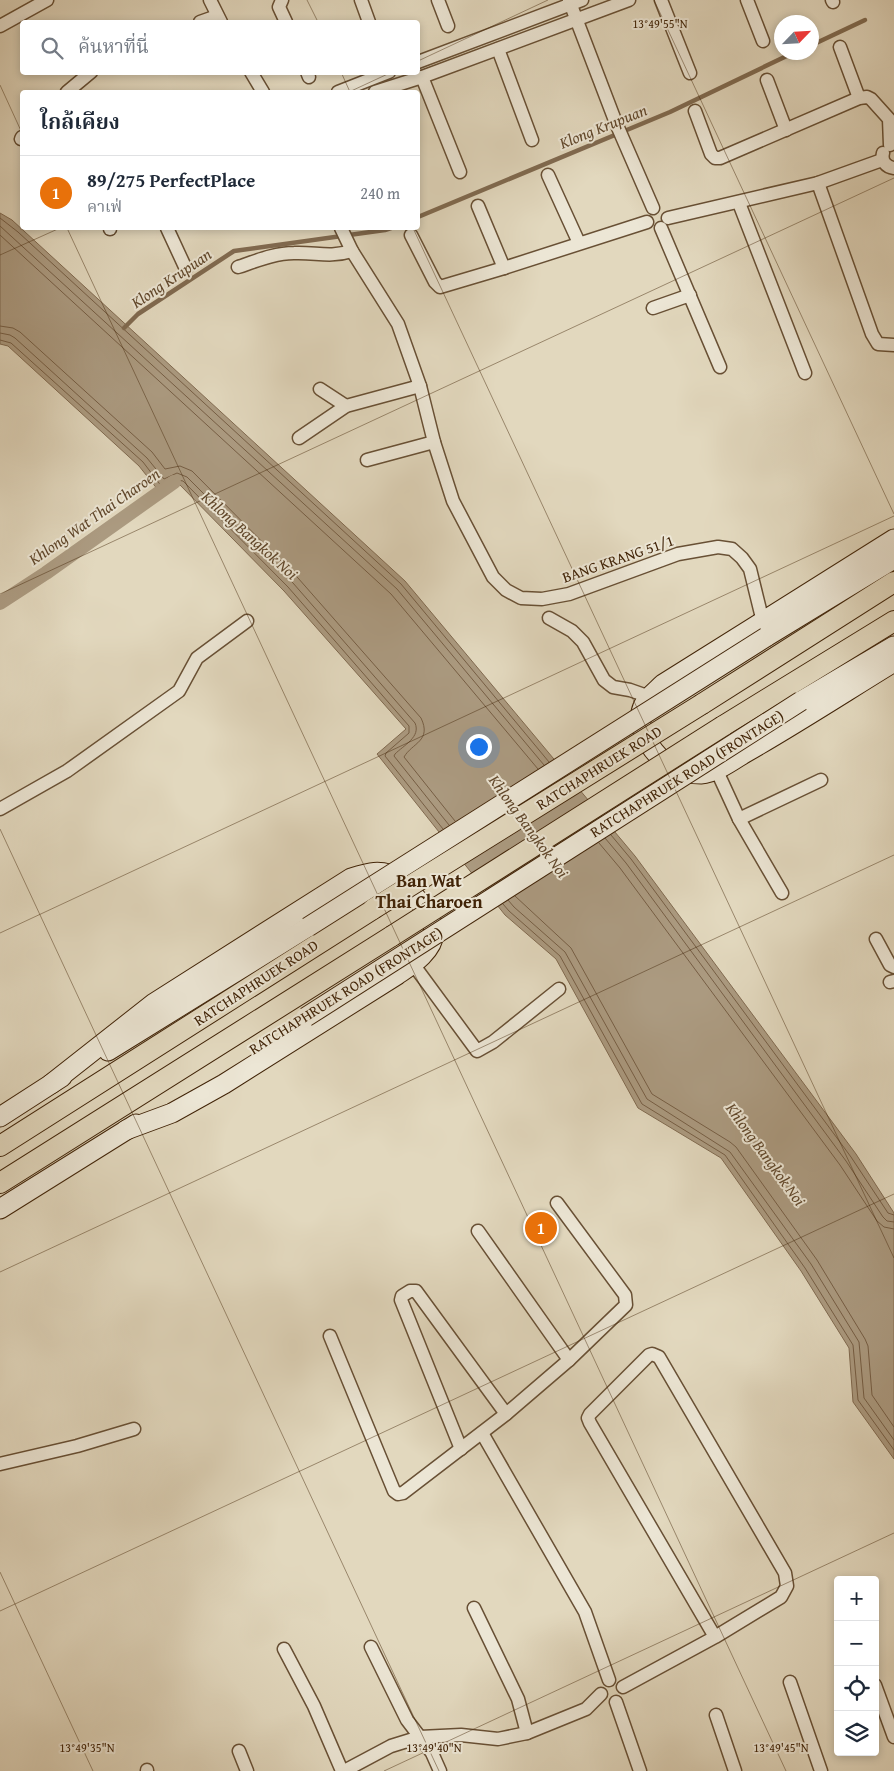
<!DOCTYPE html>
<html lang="th">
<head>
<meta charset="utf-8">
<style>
  body { margin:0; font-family:"Gentium Book Plus","Noto Serif Thai",serif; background:#f2f2f3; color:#1f2937 }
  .controls { position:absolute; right:15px; bottom:15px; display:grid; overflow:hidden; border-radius:5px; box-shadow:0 2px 8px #0003 }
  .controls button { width:45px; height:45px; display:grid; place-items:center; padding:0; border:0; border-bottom:1px solid #e0e1e3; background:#fff; color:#1f2937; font:25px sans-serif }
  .compass { position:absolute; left:774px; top:15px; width:45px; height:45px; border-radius:50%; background:#fff; box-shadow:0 2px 8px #0003; rotate:65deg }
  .you { position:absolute; left:478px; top:746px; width:18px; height:18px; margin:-12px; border:4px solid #fff; border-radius:50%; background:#1a73e8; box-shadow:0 0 0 8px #1a73e833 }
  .badge { display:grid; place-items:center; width:32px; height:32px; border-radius:50%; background:#8f2418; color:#fff; font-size:16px; font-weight:700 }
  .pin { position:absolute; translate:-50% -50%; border:2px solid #fff; box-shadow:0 1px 5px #0006 }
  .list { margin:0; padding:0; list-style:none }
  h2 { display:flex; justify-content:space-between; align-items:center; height:65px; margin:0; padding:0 20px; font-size:21px }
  h2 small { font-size:16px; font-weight:400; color:#747a83 }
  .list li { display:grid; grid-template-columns:32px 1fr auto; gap:15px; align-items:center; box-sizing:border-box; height:75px; padding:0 20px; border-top:1px solid #e0e1e3 }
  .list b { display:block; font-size:19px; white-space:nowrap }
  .list p { margin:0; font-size:16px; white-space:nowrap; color:#747a83 }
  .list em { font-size:16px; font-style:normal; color:#747a83 }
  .icon { flex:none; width:28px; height:28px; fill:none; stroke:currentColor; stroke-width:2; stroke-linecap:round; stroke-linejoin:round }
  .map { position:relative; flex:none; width:894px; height:1771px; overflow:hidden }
  .search { position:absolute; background:#fff; box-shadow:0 2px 8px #0003; left:20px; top:20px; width:400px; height:55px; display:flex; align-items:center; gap:12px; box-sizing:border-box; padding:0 18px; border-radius:5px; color:#747a83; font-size:19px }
  .panel { position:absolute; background:#fff; box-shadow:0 2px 8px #0003; left:20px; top:90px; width:400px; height:140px; border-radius:5px }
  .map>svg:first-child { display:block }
  .water { fill:#ab9a80; stroke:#806a50 }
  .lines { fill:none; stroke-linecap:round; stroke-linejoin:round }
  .shore { stroke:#765e44; stroke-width:1 }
  .stream { stroke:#806a50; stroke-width:4.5 }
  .canal { stroke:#ab9a80; stroke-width:14 }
  .street-casing { stroke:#685035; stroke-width:15 }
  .secondary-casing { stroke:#402307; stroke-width:21 }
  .primary-casing { stroke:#402307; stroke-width:22 }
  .street { stroke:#ece6d5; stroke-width:12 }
  .secondary { stroke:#ece6d5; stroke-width:19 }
  .primary { stroke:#e2d8be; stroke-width:20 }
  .secondary-bridge-casing { stroke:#402307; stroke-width:21; stroke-linecap:butt }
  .primary-bridge-casing { stroke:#402307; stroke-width:22; stroke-linecap:butt }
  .secondary-bridge { stroke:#ece6d5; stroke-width:19 }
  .primary-bridge { stroke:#e2d8be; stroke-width:20 }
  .ticks { fill:none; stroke:#402307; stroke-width:1; stroke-opacity:0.45 }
  .labels { text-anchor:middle; stroke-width:4; stroke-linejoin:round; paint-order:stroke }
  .street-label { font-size:15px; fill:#402307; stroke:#ece6d5 }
  .water-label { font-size:16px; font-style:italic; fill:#60472b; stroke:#ece6d5 }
  .quarter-label { font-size:18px; font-weight:bold; fill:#402307; stroke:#ece6d5 }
  .ticks-label { font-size:12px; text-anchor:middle; fill:#402307; stroke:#ece6d5; stroke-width:4; stroke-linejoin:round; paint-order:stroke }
</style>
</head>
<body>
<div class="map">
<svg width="894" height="1771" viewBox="0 0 894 1771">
  <rect width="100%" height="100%" fill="#e2d8be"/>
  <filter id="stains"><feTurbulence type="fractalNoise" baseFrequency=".004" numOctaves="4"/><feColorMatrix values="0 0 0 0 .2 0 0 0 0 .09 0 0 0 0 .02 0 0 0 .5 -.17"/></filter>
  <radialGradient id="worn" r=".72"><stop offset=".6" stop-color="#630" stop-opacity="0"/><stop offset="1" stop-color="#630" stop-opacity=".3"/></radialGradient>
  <!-- water -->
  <path class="water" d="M 0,213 L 12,220 L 405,581 L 635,856 L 856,1154 L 894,1213 L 894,1459 L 853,1402 L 849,1348 L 801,1271 L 721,1158 L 638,1108 L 556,959 L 505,915 L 377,754 L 406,729 L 284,591 L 179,484 L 162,495 L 139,466 L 8,346 L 0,344 Z"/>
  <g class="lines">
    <!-- shore -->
    <g class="shore">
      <path d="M 0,218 L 18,232 L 401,584 L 549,762"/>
      <path d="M 0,226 L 397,589 L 544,765"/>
      <path d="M 0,235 L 391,594 L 538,769"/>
      <path d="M 0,326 L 13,328 L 20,332 L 152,452 L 165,469 L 180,466 L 192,471 L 298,578 L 421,718 C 432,741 412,743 404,757 L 455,821"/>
      <path d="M 0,333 L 10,335 L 15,338 L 147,458 L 164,479 L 177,473 L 187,477 L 293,583 L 415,723 C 421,737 404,745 395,754 L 394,756 L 449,825"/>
      <path d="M 0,340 L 11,343 L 143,462 L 162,487 L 165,487 L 177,480 L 183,481 L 288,587 L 409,726 L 409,733 L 386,753 L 385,756 L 443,829"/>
      <path d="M 611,835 L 631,859 L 851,1157 L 888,1213 L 894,1215"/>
      <path d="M 605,838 L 626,863 L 846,1161 L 883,1217 L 887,1221 L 894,1222"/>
      <path d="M 599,843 L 620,868 L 840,1165 L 877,1221 L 884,1227 L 894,1229"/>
      <path d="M 515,896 L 571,948 L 652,1094 L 730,1142 L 736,1147 L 817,1260 L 865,1339 L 868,1346 L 872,1395 L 894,1427"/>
      <path d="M 508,900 L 514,907 L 565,952 L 647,1099 L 730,1152 L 811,1264 L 859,1342 L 864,1398 L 894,1440"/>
      <path d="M 503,904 L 509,911 L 560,956 L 642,1104 L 725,1155 L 805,1268 L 853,1345 L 858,1400 L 894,1450"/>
    </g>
    <!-- stream -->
    <g class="stream">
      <path d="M 812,45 L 865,20"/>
      <path d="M 418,217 L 670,112 L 795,52"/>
      <path d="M 124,328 L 138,314 L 234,251 L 385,230 L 391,228"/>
    </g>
    <!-- canal -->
    <path class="canal" d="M 0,603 L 46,573 L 174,482"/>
    <defs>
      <g id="street">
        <path d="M 210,0 L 221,22"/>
        <path d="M 282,0 L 279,7 L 286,22"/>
        <path d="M 361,0 L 369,22"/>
        <path d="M 438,0 L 448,26"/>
        <path d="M 569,0 L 616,123 L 653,208"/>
        <path d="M 661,0 L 690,73"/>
        <path d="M 747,0 L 763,41"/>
        <path d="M 832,0 L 833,2"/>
        <path d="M 200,22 L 217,16"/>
        <path d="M 0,26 L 47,0"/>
        <path d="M 840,47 L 859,98"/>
        <path d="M 498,49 L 532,140"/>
        <path d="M 418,62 L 582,0"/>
        <path d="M 251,72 L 263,92"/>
        <path d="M 307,72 L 309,77"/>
        <path d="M 422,77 L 460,172"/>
        <path d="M 767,80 L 786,130"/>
        <path d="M 67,92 L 91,72"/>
        <path d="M 338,92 L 389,72"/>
        <path d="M 375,92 L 422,77 L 629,0"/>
        <path d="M 695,111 L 711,154 L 715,158 L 720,158 L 859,98 L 867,97 L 871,99 L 889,119 L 890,145"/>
        <path d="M 21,139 L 22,137"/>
        <path d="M 883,153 C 881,161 886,167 894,168"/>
        <path d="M 548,175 L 579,243"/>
        <path d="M 818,183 L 872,334 L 878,344 L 894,345"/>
        <path d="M 739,203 L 805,373"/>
        <path d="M 478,206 L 504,268"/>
        <path d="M 668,218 L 818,183 L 882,160"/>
        <path d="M 110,228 L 110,229"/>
        <path d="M 167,228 L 186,269"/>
        <path d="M 341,228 L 352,251 L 398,324 L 420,386 L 434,442 L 453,501 L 493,577 L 506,590 L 521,598 L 542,599 L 569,594 L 678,554 L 718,547 L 732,549 L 742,558 L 750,569 L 763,622"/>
        <path d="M 661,228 L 720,367"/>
        <path d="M 411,235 L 435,282 L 440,287 L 504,268 L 647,222"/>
        <path d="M 238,267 C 256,261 275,253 294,253 C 317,252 328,258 352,251"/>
        <path d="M 653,308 L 690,295"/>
        <path d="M 320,389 L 346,406"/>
        <path d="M 299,438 L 346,406 L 420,386"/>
        <path d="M 367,460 L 434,442"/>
        <path d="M 549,618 L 572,631 L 583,642 L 604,680 L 613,687 L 630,690 L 650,697"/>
        <path d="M 716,769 L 739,819 L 782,893"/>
        <path d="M 0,809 L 67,771 L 179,691 L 197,658 L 247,621"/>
        <path d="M 739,819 L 821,780"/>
        <path d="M 876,939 L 890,965 L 894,967"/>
        <path d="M 413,964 L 477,1051 L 493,1042 L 559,989"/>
        <path d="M 890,982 L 894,981"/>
        <path d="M 478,1231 L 569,1360"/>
        <path d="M 330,1336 L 394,1491 L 398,1494 L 403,1493 L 506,1414 L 569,1360 L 626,1305 L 625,1295 L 557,1203"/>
        <path d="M 482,1433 L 585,1612 L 609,1680"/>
        <path d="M 461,1449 L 401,1300 L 402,1296 L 410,1291 L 416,1291 L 506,1414"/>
        <path d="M 0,1464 L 77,1446 L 134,1429"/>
        <path d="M 474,1608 L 518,1699 L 527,1733"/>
        <path d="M 371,1647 L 407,1720 L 432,1753 L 440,1771"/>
        <path d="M 284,1649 L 314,1706 L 342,1771"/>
        <path d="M 790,1682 L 821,1771"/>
        <path d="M 875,1685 L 894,1737"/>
        <path d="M 623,1687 L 715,1637 L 781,1597 L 787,1586 L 785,1573 L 659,1357 L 652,1354 L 649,1355 L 590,1414 L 588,1418 L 590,1423 L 715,1637"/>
        <path d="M 616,1702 L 640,1771"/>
        <path d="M 716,1715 L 735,1771"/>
        <path d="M 239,1751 L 247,1771"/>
        <path d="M 147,1770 L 147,1771"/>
        <path d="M 344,1771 L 391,1746 L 420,1737 L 461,1735 L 498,1739 L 527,1733 L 586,1709 L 601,1694"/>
      </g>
      <g id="secondary">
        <path d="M 894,539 L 663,684 C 657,690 646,698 643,706 C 633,729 656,759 675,769 C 684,773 692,774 701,774 C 716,773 732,761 745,753 C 796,724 845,692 894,662"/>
        <path d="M 766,637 L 894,559"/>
        <path d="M 801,701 L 894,646"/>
        <path d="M 108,1051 L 308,927"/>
        <path d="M 51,1084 L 154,1003 L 351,878 C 364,874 375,870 389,874 C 404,879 435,917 434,933 C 433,952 410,966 397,975 L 224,1084 L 172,1113 L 126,1130"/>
        <path d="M 0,1117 L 62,1077"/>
        <path d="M 0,1209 L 136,1124"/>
      </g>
      <g id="primary">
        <path d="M 702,704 L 894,582"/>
        <path d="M 723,726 L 894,621"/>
        <path d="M 0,1146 L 373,909"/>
        <path d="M 0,1183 L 392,936"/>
      </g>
    </defs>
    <!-- street casing -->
    <use href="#street" class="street-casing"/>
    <!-- secondary casing -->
    <use href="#secondary" class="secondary-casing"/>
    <!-- primary casing -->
    <use href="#primary" class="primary-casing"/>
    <!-- street -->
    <use href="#street" class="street"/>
    <!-- secondary -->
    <use href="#secondary" class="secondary"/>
    <!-- primary -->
    <use href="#primary" class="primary"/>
    <defs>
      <g id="secondary-bridge">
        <path d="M 308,927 L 766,637"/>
        <path d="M 306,1017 L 801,701"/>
      </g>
      <g id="primary-bridge">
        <path d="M 373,909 L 702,704"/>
        <path d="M 392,936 L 723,726"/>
      </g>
    </defs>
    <!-- secondary-bridge casing -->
    <use href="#secondary-bridge" class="secondary-bridge-casing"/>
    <!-- primary-bridge casing -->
    <use href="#primary-bridge" class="primary-bridge-casing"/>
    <!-- secondary-bridge -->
    <use href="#secondary-bridge" class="secondary-bridge"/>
    <!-- primary-bridge -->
    <use href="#primary-bridge" class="primary-bridge"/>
  </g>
  <!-- ticks -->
  <path class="ticks" d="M 307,0 L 318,22M 654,0 L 894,514M 418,61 L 548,0M 341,72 L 350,92M 0,85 L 22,133M 349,92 L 392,72M 67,228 L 786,1771M 413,228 L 894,1258M 0,255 L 60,228M 0,594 L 894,178M 0,829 L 439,1771M 0,933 L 894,516M 0,1272 L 894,855M 0,1572 L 93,1771M 0,1611 L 894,1194M 384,1771 L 894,1533"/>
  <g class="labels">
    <!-- street labels -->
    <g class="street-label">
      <text transform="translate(618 559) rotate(-19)" y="5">BANG KRANG 51/1</text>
      <text transform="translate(599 768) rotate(-32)" y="5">RATCHAPHRUEK ROAD</text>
      <text transform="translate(687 774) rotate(-32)" y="5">RATCHAPHRUEK ROAD (FRONTAGE)</text>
      <text transform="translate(256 983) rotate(-33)" y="5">RATCHAPHRUEK ROAD</text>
      <text transform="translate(346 991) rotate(-32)" y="5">RATCHAPHRUEK ROAD (FRONTAGE)</text>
    </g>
    <!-- water labels -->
    <g class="water-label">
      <text transform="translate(603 126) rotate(-22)" y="6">Klong Krupuan</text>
      <text transform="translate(171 278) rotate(-34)" y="6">Klong Krupuan</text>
      <text transform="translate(94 516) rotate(-35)" y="6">Khlong Wat Thai Charoen</text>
      <text transform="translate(250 535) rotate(42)" y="6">Khlong Bangkok Noi</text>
      <text transform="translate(529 826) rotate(54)" y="6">Khlong Bangkok Noi</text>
      <text transform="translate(766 1154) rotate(54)" y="6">Khlong Bangkok Noi</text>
    </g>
    <!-- quarter labels -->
    <g class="quarter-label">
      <text x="429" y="887">Ban Wat<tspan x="429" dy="21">Thai Charoen</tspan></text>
    </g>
  </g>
  <g class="ticks-label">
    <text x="660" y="28">13°49'55"N</text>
    <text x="87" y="1752">13°49'35"N</text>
    <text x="434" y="1752">13°49'40"N</text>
    <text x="781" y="1752">13°49'45"N</text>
  </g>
  <rect width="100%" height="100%" filter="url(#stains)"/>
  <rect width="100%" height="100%" fill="url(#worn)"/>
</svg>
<div class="controls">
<button>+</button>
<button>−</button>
<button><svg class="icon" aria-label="locate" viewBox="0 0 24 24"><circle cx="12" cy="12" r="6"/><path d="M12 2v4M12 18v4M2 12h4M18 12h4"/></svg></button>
<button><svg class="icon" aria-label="layers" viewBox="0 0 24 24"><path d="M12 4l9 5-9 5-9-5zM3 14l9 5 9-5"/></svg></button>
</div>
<svg class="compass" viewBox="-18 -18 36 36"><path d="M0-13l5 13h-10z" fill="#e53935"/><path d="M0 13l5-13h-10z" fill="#747a83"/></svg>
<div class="you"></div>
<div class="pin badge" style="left:541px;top:1228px;background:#e8710a">1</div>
<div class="search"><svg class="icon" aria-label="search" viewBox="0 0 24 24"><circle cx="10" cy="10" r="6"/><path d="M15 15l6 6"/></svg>ค้นหาที่นี่</div>
<section class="panel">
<h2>ใกล้เคียง<small></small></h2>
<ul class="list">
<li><span class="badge" style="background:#e8710a">1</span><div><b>89/275 PerfectPlace</b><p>คาเฟ่</p></div><em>240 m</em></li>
</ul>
</section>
</div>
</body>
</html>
